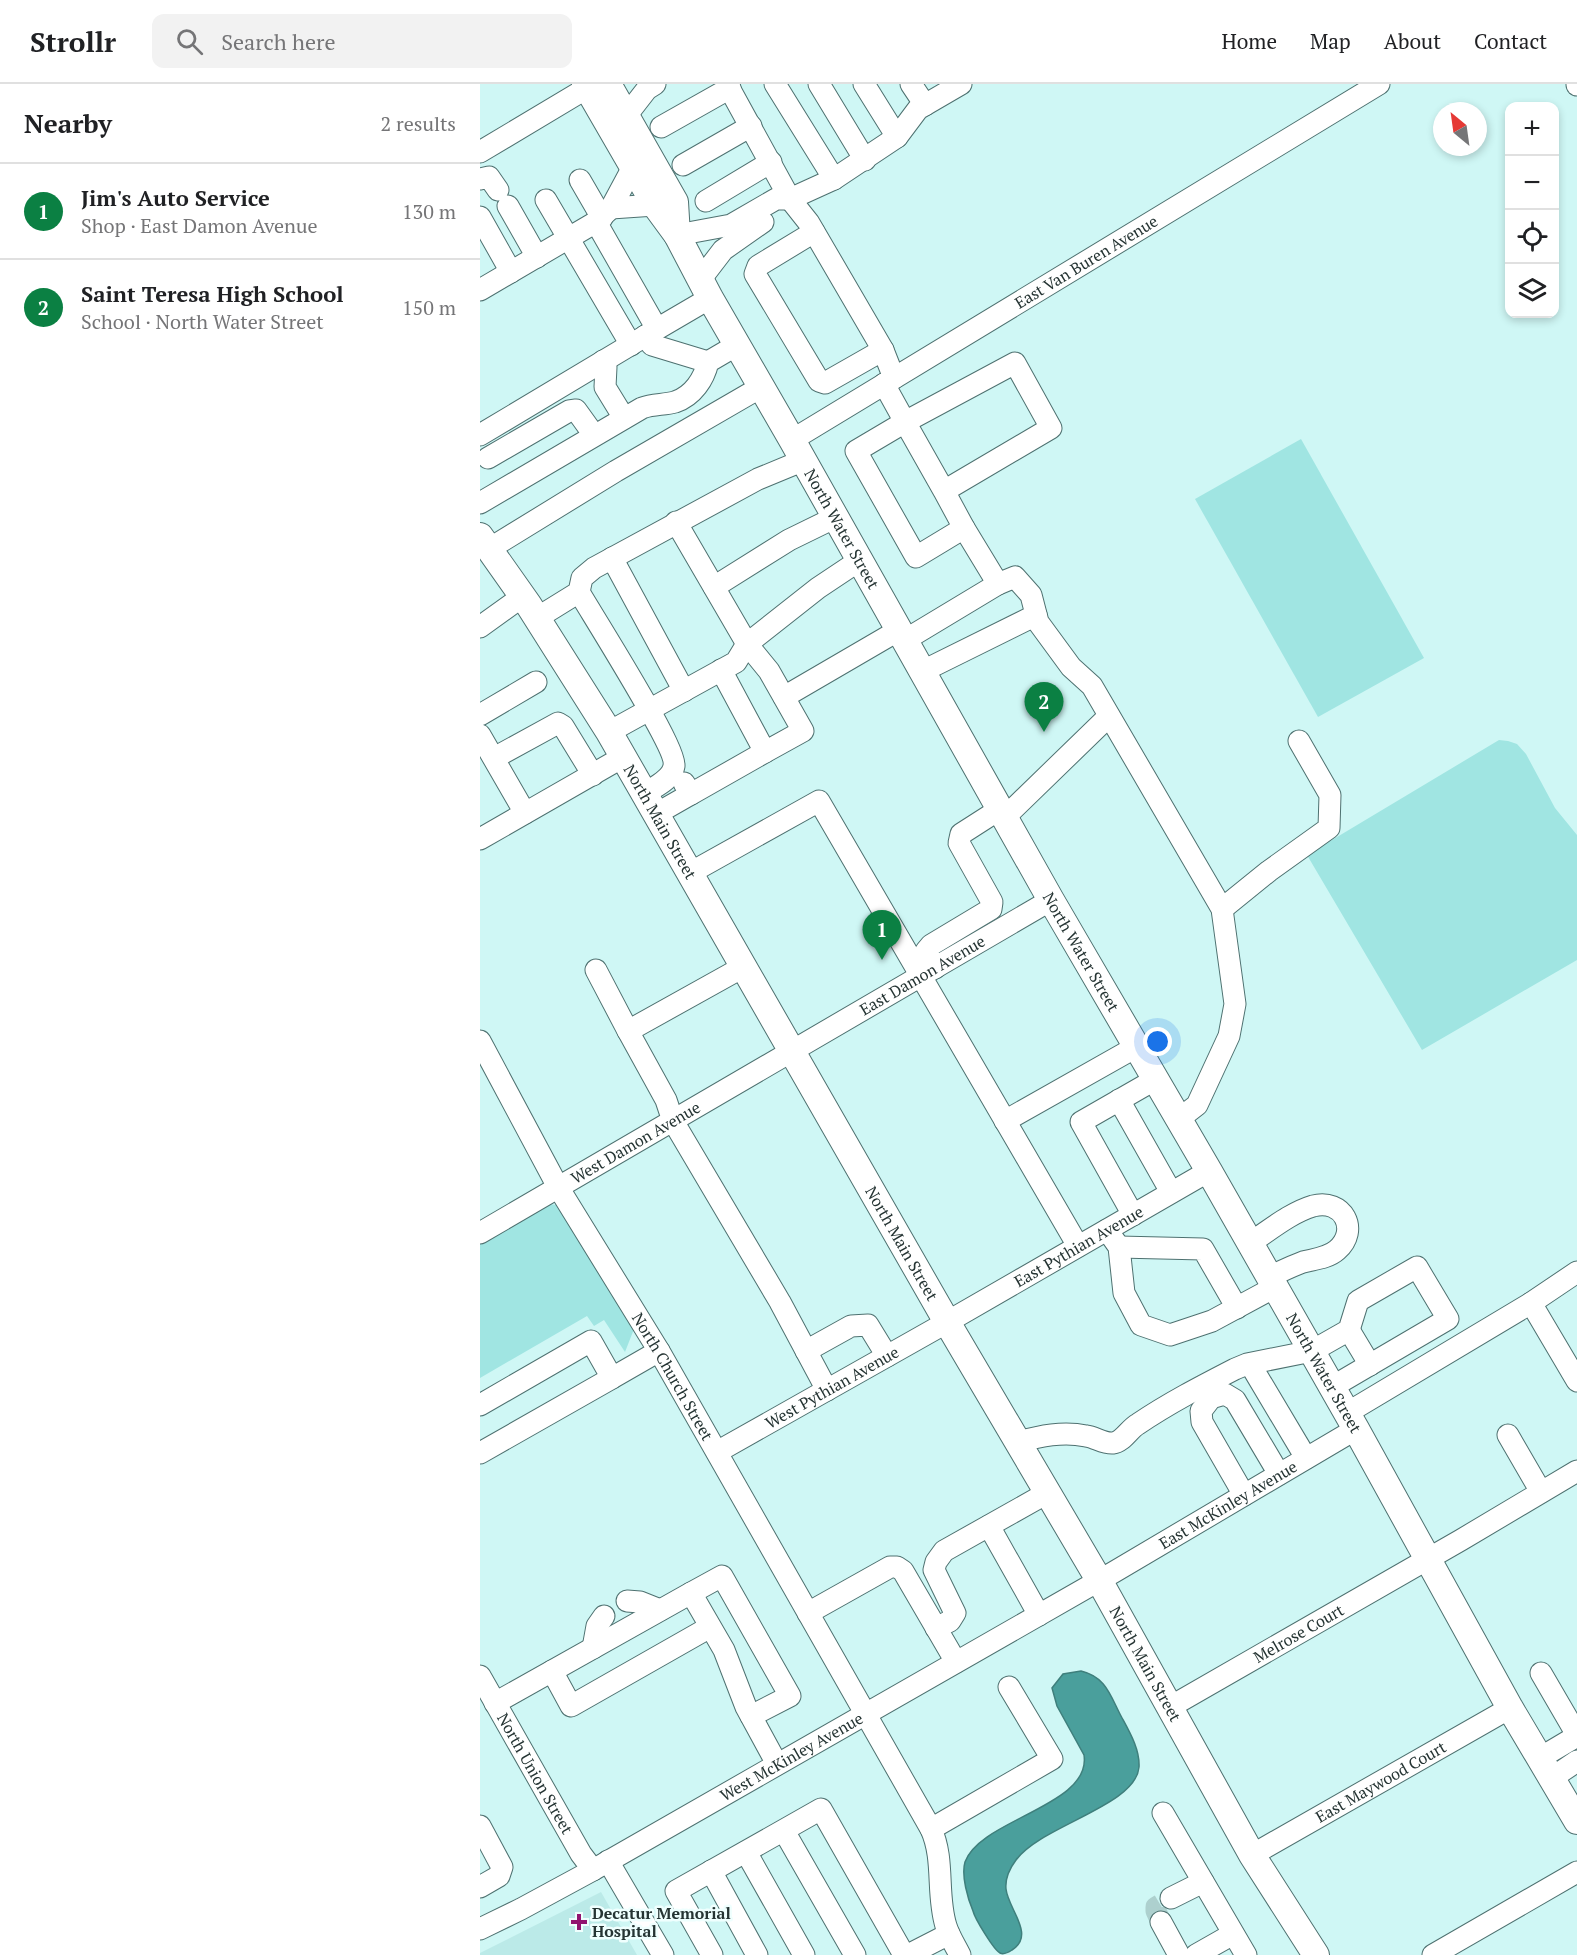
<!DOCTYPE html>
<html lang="en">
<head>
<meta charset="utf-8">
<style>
  body { margin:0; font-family:"PT Serif",serif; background:#f2f2f2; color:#202124 }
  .controls { position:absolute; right:18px; top:18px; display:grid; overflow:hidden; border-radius:12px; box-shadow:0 3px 9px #0003 }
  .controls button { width:54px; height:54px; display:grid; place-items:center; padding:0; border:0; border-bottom:2px solid #e0e0e0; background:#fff; color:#202124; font:30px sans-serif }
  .compass { position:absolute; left:953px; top:18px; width:54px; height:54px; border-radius:50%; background:#fff; box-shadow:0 3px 9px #0003; rotate:331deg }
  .you { position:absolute; left:678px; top:958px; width:21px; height:21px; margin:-15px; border:4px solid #fff; border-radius:50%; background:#1a73e8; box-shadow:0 0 0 9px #1a73e833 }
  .badge { display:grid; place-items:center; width:39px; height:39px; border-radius:50%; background:#0b8043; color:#fff; font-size:20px; font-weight:700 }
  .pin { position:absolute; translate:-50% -50px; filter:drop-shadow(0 2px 3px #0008) }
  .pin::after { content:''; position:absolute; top:32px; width:21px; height:18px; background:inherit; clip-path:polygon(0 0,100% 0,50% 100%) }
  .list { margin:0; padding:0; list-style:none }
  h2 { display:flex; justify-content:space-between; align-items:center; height:78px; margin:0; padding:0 24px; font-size:26px }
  h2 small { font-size:20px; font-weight:400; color:#757577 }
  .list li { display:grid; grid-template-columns:39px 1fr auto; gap:18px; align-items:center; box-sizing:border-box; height:96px; padding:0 24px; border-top:2px solid #e0e0e0 }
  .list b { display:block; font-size:22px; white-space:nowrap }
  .list p { margin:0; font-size:20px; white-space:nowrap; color:#757577 }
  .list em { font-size:20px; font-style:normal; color:#757577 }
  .icon { flex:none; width:33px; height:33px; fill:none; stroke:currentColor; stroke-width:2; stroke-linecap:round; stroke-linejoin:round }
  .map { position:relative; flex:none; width:1097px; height:1871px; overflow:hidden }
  header { display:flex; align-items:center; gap:36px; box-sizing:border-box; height:84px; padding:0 30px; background:#fff; border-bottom:2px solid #e0e0e0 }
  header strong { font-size:28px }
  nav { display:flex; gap:33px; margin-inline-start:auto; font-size:21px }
  .search { width:420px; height:54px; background:#f2f2f2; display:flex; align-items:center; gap:15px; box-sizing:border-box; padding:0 21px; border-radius:12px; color:#757577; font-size:22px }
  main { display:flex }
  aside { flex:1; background:#fff }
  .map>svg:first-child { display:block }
  .built { fill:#bbeae8 }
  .green { fill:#a0e5e2 }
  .water { fill:#4a9f9c; stroke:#3f7f7c; stroke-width:1.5 }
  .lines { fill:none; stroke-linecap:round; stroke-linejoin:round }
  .minor-tunnel { stroke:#add0ce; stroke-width:21; stroke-dasharray:21 10; stroke-linecap:butt }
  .minor-casing { stroke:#4e7170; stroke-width:23 }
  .major-casing { stroke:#4e7170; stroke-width:28 }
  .minor { stroke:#fff; stroke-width:21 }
  .major { stroke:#fff; stroke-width:26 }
  .poi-dot { fill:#921470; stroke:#effffe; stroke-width:2 }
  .labels { text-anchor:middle; stroke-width:5; stroke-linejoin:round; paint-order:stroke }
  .street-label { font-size:16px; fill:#253433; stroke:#effffe }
  .poi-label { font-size:16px; font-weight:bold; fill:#253433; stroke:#effffe; text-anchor:start }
</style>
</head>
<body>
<header>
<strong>Strollr</strong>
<div class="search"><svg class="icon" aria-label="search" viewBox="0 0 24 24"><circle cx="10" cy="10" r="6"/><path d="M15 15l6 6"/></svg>Search here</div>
<nav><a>Home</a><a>Map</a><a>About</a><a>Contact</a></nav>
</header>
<main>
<aside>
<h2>Nearby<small>2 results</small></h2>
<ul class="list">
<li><span class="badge">1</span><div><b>Jim's Auto Service</b><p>Shop · East Damon Avenue</p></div><em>130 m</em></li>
<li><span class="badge">2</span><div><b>Saint Teresa High School</b><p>School · North Water Street</p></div><em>150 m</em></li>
</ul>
</aside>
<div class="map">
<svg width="1097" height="1871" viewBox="0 0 1097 1871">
  <rect width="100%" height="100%" fill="#cff7f5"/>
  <!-- built -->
  <path class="built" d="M 121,1808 L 157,1871 L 0,1871 L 0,1869 Z"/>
  <!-- green -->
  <g class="green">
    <path d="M 821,355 L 944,574 L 838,633 L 715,415 Z"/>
    <path d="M 1019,656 L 1028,657 L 1037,660 L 1046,670 L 1075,724 L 1097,751 L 1097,876 L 942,966 L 827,771 Z"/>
    <path d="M 68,1120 L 77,1121 L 154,1245 L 145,1268 L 124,1236 L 114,1242 L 107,1232 L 0,1294 L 0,1160 Z"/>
  </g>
  <!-- water -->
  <path class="water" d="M 601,1587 C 626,1593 630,1611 641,1632 C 649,1647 660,1665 659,1683 C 656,1722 562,1741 536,1776 C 530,1784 525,1795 526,1805 C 528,1825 556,1851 532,1866 C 529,1868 524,1871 520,1869 C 514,1866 495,1835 493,1827 C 488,1815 481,1792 485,1778 C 500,1735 612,1722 604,1671 L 577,1622 L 572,1604 L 583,1590 Z"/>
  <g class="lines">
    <!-- minor-tunnel -->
    <path class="minor-tunnel" d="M 681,1838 L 676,1827 L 676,1823 L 691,1814"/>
    <defs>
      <g id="minor">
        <path d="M 247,0 L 310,115 L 329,139 L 403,266 L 414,294"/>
        <path d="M 295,0 L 354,95"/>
        <path d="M 339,0 L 385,76"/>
        <path d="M 384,0 L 417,53"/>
        <path d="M 431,0 L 445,21"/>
        <path d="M 1097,0 L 1097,1"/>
        <path d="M 146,32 L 167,5 L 175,0"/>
        <path d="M 181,43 L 250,4"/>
        <path d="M 0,68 L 107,4"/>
        <path d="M 203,81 L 271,42"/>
        <path d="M 153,83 L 131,124 L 175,121"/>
        <path d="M 0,95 L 9,93 L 18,106"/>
        <path d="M 100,96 L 122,134"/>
        <path d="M 66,116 L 151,261"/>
        <path d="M 226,117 L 291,78"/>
        <path d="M 28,122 L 57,173"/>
        <path d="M 0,133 L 31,188"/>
        <path d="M 116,138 L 177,245 L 230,214"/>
        <path d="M 334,148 L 278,182 L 275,190 L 339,297 L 345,299 L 403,266"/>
        <path d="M 197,151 L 251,141 L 296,115 L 310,115 L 354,95 L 417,53 L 438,25 L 481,0"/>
        <path d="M 220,196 L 243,166 L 283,138"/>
        <path d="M 0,206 L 116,138 L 131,124"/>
        <path d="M 165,252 L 172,261 L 228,278"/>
        <path d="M 123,277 L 126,283 L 125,303 L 144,334"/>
        <path d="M 404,300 L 425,338 L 535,279 L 571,344 L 464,407 L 484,444 L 436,473 L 376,367 L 425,338 L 464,407"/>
        <path d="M 0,351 L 177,245"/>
        <path id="s1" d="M 312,356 L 899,0"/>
        <path d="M 8,374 L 89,327 L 96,326 L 114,351"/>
        <path d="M 0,419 L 162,324 C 173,320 184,321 195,318 C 213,312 224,295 228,278 L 257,261"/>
        <path d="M 196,438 L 267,560 L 289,587 L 323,647 L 285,668 L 241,586"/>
        <path d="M 484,444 L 518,500 L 535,493 L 551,511 L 558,538 L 591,583 L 612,602 L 742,825 L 755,920 L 749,952 L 717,1021 L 699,1035"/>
        <path d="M 9,465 L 136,387 L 281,303"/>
        <path d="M 132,474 L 204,607"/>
        <path d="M 234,503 L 309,456 L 356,433"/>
        <path d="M 99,508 C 113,532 197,664 194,682 C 192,696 174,703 164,710"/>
        <path d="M 57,534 L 99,508 L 102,494 L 114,484 L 278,395 L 324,376"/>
        <path d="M 0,543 L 43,512"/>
        <path d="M 425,556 L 518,500"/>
        <path d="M 443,587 L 556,531"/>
        <path d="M 304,613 L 419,546"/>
        <path d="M 0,631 L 56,598"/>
        <path d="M 129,648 L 256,578 L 267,560 L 338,504 L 380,476"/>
        <path d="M 0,651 L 45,729"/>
        <path d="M 14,674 L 78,639 L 83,642 L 113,691"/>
        <path d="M 211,710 L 285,668"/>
        <path d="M 176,730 L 211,710 L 204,699"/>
        <path d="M 525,733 L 629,632"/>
        <path d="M 0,755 L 143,673"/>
        <path d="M 210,789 L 339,717 L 598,1162"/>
        <path d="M 742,825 L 789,787 L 849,744 L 850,711 L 819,657"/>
        <path d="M 263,883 L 148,947 L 186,1016 L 193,1037 L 300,1218 L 347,1306"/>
        <path d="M 455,884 L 446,867 L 451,861 L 511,825 L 512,818 L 479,759 L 481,750 L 520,725"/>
        <path d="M 116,886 L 148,947"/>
        <path id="s2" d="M 0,957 L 78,1103 L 179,1267 L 451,1745 C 465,1776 456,1810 466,1842 C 469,1852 475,1861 480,1871"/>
        <path d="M 639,1016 L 691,1108"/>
        <path d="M 525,1037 L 656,963"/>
        <path d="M 653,1131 L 601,1038 L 676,995"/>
        <path d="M 627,1146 L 639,1163 L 644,1209 L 661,1241 L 690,1251 L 732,1237 L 795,1203"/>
        <path id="s3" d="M 0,1149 L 571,816"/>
        <path d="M 770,1159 C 790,1146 810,1129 833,1122 C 863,1114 880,1146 857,1166 C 848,1174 835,1175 823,1178 C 812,1182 800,1188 789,1193"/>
        <path d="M 639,1163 L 723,1165 L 757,1224"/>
        <path d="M 1051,1219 L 1097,1188"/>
        <path d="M 869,1246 L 890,1281"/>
        <path d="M 326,1267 L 371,1242 L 388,1241 L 407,1272"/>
        <path d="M 770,1280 L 826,1374"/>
        <path d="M 132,1294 L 179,1267"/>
        <path d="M 0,1321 L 111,1257 L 132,1294 L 0,1369"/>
        <path d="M 867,1329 L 1051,1219 L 1097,1297"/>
        <path d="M 1028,1351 L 1061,1408"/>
        <path d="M 538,1358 C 560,1352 583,1347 606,1352 C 615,1353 624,1360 633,1359 C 643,1358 649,1345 658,1340 C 689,1319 722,1302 755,1285 L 767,1280 L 832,1267 L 869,1246 L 878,1217 L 937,1183 L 968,1235 L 852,1303"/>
        <path id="s4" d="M 237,1368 L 455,1245 L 729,1087"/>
        <path d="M 764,1411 L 722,1338 L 721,1327 L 731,1314 L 745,1310 L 755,1316 L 799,1390"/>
        <path d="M 509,1442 L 559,1531"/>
        <path d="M 211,1509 L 242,1492 L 310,1612 L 271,1632"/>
        <path d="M 147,1517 L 160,1518 L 180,1526"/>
        <path d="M 328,1529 L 410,1483 L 417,1483 L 423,1487 L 476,1578"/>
        <path d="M 456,1544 L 470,1537 L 475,1529 L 454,1486 L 456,1478 L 464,1467 L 567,1409"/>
        <path d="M 113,1564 L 117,1542 L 124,1532"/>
        <path d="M 72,1587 L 91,1622 L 230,1543"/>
        <path d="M 1061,1589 L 1097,1651"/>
        <path id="s5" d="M 0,1592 L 101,1770 L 113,1786"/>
        <path d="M 15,1619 L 211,1509 L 244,1566 L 266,1623 L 297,1680"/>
        <path id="s6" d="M 690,1623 L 981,1456 L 1097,1387"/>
        <path d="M 1060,1674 L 1097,1652"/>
        <path d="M 1072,1694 L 1097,1677"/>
        <path d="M 683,1729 L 766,1871"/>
        <path d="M 0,1742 L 22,1783 L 19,1792 L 0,1803"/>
        <path d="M 451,1745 L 572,1675 L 529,1603"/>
        <path d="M 304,1747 L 375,1871"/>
        <path d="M 266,1768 L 324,1871"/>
        <path id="s7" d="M 772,1771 L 1030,1624"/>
        <path d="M 128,1777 L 183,1871"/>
        <path d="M 231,1787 L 277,1871"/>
        <path d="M 691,1814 L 723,1798"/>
        <path d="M 681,1838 L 699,1871"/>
        <path id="s8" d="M 0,1845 L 41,1825 L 113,1786 L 634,1488 L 876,1345"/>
        <path d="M 232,1871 L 196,1807 L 341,1725 L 424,1871"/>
        <path d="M 428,1871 L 469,1850"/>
        <path d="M 716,1871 L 753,1850"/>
        <path d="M 953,1871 L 1097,1788"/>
      </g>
      <g id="major">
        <path id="s9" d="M 105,0 L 175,121 L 197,151 L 230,214 L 312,356 L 571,816 L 729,1087 L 876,1345 L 1030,1624 L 1097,1737"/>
        <path d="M 128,0 L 195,118 L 197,151"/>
        <path id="s10" d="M 0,452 L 48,520 L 129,648 L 467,1238 L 619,1496 L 772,1771 L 836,1871"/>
      </g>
    </defs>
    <!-- minor casing -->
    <use href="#minor" class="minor-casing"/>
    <!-- major casing -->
    <use href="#major" class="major-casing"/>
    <!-- minor -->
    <use href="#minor" class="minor"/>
    <!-- major -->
    <use href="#major" class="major"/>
  </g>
  <!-- markers -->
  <path class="poi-dot" d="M96 1829h6v6h6v6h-6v6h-6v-6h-6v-6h6z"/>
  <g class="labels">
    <!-- street labels -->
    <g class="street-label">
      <text dy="6" stroke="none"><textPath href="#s1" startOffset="344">East Van Buren Avenue</textPath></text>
      <text dy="6" stroke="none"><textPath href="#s9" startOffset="514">North Water Street</textPath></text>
      <text dy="6" stroke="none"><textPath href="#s10" startOffset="338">North Main Street</textPath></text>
      <text dy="6" stroke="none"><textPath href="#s9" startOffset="1000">North Water Street</textPath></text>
      <text dy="6" stroke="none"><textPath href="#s3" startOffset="512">East Damon Avenue</textPath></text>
      <text dy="6" stroke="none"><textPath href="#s3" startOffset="180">West Damon Avenue</textPath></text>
      <text dy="6" stroke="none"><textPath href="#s10" startOffset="824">North Main Street</textPath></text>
      <text dy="6" stroke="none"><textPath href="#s4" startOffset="416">East Pythian Avenue</textPath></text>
      <text dy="6" stroke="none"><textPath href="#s9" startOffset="1486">North Water Street</textPath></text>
      <text dy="6" stroke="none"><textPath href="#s2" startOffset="387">North Church Street</textPath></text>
      <text dy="6" stroke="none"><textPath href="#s4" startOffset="132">West Pythian Avenue</textPath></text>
      <text dy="6" stroke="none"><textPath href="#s8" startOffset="860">East McKinley Avenue</textPath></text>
      <text dy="6" stroke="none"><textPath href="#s6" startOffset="148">Melrose Court</textPath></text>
      <text dy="6" stroke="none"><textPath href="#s10" startOffset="1310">North Main Street</textPath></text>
      <text dy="6" stroke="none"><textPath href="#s8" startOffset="356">West McKinley Avenue</textPath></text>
      <text dy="6" stroke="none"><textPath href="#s5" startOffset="112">North Union Street</textPath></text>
      <text dy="6" stroke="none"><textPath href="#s7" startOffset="148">East Maywood Court</textPath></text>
    </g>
    <!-- poi labels -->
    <g class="poi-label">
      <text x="112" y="1835">Decatur Memorial<tspan x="112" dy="18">Hospital</tspan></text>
    </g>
  </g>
</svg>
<div class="controls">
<button>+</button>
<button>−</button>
<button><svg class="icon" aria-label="locate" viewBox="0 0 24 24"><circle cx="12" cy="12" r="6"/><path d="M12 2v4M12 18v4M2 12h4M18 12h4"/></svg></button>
<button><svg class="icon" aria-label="layers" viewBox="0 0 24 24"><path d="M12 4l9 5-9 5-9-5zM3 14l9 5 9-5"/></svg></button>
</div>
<svg class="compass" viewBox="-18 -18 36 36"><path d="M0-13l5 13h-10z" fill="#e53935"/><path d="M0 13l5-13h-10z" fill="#757577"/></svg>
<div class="you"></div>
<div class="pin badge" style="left:402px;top:876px">1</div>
<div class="pin badge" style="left:564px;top:648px">2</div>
</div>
</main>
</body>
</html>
